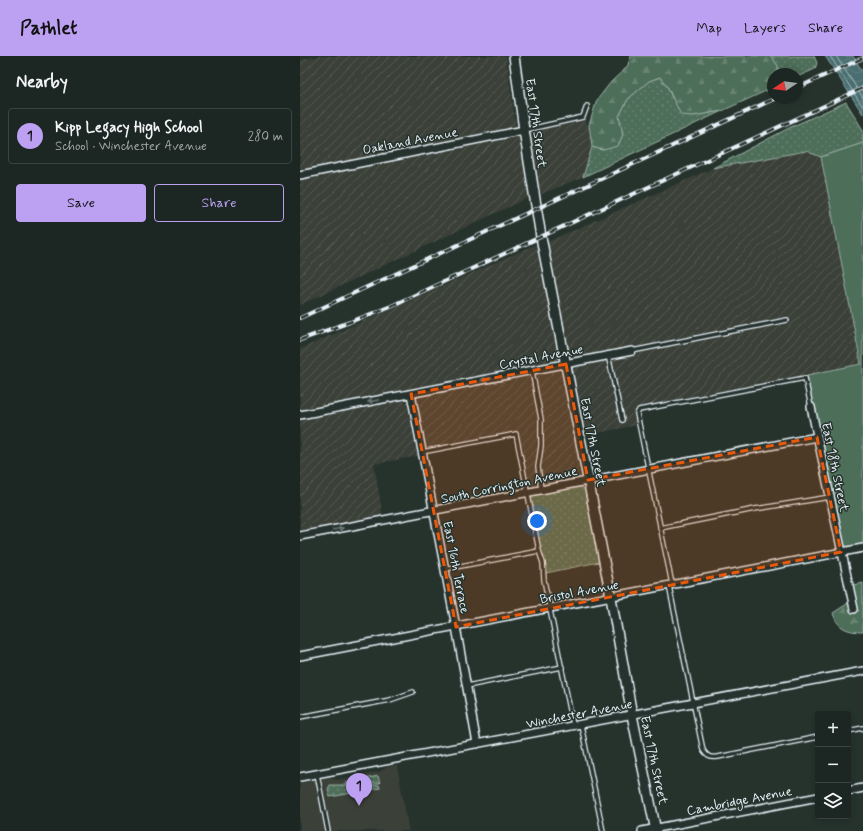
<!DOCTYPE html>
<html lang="en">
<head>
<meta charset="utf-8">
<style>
  body { margin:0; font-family:Mynerve,sans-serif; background:#29322f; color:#f1f3f6 }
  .controls { position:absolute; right:12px; bottom:12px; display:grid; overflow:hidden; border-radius:4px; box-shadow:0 2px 6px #0003 }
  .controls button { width:36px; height:36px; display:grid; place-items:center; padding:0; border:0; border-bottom:1px solid #3a4340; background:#1c2622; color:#f1f3f6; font:20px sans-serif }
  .compass { position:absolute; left:467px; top:12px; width:36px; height:36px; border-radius:50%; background:#1c2622; box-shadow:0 2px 6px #0003; rotate:257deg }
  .you { position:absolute; left:237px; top:465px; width:14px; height:14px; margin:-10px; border:3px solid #fff; border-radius:50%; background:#1a73e8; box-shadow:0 0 0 6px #1a73e833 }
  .badge { display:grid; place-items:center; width:26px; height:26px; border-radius:50%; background:#bca0f2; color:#111; font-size:13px; font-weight:700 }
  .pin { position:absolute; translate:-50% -33px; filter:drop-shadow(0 1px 2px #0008) }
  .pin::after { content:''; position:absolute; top:21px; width:14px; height:12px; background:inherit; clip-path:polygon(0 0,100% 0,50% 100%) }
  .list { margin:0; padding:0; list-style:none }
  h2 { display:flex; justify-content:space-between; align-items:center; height:52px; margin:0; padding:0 16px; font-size:17px }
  h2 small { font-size:13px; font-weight:400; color:#a0a5a5 }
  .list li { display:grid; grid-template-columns:26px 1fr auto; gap:12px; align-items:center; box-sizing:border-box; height:56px; margin:0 8px 8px; padding:0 8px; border:1px solid #3a4340; border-radius:4px }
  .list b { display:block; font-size:15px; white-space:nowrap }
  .list p { margin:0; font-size:13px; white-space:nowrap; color:#a0a5a5 }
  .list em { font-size:13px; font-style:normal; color:#a0a5a5 }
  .actions { display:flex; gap:8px; padding:12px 16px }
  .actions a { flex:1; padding:9px 0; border:1px solid #bca0f2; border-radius:4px; text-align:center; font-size:14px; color:#bca0f2 }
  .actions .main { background:#bca0f2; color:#111 }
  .icon { flex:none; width:22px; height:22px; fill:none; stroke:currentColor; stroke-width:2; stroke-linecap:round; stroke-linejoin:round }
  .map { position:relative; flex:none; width:563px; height:775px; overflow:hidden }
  header { display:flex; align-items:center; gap:24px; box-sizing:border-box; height:56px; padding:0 20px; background:#bca0f2; color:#111 }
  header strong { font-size:19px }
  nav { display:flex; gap:22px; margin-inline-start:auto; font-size:14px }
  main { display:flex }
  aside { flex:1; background:#1c2622 }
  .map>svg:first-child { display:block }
  .built { fill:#3a3f38 }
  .industrial { fill:url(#industrial-furrows) }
  .grass { fill:url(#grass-dots); stroke:#9bb0a8 }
  .forest { fill:url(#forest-firs); stroke:#9bb0a8 }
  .park { fill:#4e6e58; stroke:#9bb0a8 }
  .water { fill:url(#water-waves); stroke:#89a2a6 }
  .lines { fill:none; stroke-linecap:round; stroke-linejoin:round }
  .shore { stroke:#a8bcc1; stroke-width:1 }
  .service-casing { stroke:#e8f1f8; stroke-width:6 }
  .minor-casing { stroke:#e8f1f8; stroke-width:10 }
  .tertiary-casing { stroke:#e8f1f8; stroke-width:12 }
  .service { stroke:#26332d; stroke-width:3.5 }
  .minor { stroke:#26332d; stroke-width:7 }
  .tertiary { stroke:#26332d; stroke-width:9 }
  .rail-casing { stroke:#e8f1f8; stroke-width:4 }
  .rail { stroke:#26332d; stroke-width:2.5; stroke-dasharray:8; stroke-linecap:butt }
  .oneway { fill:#6a7674 }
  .marked { fill:#e8590c; fill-opacity:0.2; stroke:#e8590c; stroke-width:3; stroke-dasharray:8 5; stroke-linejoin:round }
  .labels { text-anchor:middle; stroke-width:3; stroke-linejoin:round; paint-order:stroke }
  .street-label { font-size:13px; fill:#e8f1f8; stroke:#26332d }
</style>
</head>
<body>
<header>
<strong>Pathlet</strong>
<nav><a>Map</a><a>Layers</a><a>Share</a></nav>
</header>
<main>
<aside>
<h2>Nearby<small></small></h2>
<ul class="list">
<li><span class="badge">1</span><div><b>Kipp Legacy High School</b><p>School · Winchester Avenue</p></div><em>280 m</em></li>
</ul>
<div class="actions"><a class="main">Save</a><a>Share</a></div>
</aside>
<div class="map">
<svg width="563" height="775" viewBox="0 0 563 775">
  <defs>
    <pattern id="industrial-furrows" width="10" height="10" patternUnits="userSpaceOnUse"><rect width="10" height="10" fill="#3a3f38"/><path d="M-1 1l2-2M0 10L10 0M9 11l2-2" fill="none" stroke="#565b56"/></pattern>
    <pattern id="grass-dots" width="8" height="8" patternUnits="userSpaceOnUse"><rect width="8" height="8" fill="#4e6e58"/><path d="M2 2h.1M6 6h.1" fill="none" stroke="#688371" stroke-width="1.8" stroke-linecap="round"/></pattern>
    <pattern id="forest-firs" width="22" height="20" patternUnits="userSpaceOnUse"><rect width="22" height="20" fill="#4e6e58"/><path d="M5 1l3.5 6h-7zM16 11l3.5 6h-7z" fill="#688371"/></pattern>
    <pattern id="water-waves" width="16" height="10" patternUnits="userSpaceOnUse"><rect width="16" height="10" fill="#496d6f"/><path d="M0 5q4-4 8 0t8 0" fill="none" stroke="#638284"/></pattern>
  </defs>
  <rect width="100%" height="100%" fill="#26332d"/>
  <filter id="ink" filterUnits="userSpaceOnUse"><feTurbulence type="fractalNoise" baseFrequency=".025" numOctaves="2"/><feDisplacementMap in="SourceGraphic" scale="8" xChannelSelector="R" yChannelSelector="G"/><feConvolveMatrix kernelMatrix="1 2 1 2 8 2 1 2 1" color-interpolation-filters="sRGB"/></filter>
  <g filter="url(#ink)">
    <!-- built -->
    <path class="built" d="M 97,709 L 109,775 L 0,775 L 0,727 L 30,721 L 37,724 L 79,716 L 87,711 Z"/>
    <!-- industrial -->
    <g class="industrial">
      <path d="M 19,0 L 206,0 L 214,57 L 230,141 L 0,249 L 0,4 Z"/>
      <path d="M 283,64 L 289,69 L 292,91 L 283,121 L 239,139 L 231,76 Z"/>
      <path d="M 506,95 L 521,101 L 561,308 L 360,347 L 360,353 L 342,357 L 340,360 L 341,368 L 284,380 L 247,186 L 413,112 Z"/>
      <path d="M 237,188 L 282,417 L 279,422 L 224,433 L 214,381 L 126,398 L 114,332 L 0,354 L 0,293 Z"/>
      <path d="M 99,345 L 104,345 L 107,347 L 118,400 L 74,408 L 83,461 L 0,477 L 0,364 Z"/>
    </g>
    <!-- grass -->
    <g class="grass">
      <path d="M 471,0 L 514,0 L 517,7 L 515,13 L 497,21 L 497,18 L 478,18 L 478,10 Z"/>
      <path d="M 360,21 L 367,30 L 372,42 L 393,60 L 422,55 L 283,121 L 292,91 L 303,94 L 323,78 L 319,60 L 328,43 L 349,25 Z"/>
      <path d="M 546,46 L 563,74 L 563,87 L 521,101 L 506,95 L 413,112 L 489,72 Z"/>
      <path d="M 281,431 L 285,434 L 299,506 L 246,517 L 245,507 L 241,494 L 231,440 Z"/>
      <path d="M 78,720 L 80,727 L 46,727 Z"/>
      <path d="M 30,729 L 79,729 L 80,732 L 30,741 L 28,733 Z"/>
    </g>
    <!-- forest -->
    <g class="forest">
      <path d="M 331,0 L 471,0 L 478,10 L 478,18 L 473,18 L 473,26 L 468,34 L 422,55 L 393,60 L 381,59 L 367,30 L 360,21 L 349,25 L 328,43 L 319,60 L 323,78 L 318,90 L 303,94 L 292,91 L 289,69 L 297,44 L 311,26 L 327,11 Z"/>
      <path d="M 563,527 L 563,576 C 548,576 537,572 533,557 L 547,548 L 554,529 Z"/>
    </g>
    <!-- park -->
    <path class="park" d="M 563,87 L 563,489 C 554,490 547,494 541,486 L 507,319 L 561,308 L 521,101 Z"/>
    <!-- water -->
    <path class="water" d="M 525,0 L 553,0 L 563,17 L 563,58 Z"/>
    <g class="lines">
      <!-- shore -->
      <g class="shore">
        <path d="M 530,0 L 563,51"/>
        <path d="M 536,0 L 563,42"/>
      </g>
      <defs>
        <g id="service">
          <path d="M 225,74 L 283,61 L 287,50"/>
          <path d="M 332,295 L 487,264"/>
          <path d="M 308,299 L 322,364"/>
          <path d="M 232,315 L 241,363 L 241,390 L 238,411 L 241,433"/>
          <path d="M 122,396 L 216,378 L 239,495"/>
          <path d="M 360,472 L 455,453 L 530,441"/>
          <path d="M 145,513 L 239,495 L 243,507 L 244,524 L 273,669"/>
          <path d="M 372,528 L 337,358 L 339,354 L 505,322 L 511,351"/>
          <path d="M 369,530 L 403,694 C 407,701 411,702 418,701 L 518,681"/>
          <path d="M 167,630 L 262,611"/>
          <path d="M 0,661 L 90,644 L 113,636"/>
          <path d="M 281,669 L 303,775"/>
          <path d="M 548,675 L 563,672"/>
          <path d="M 17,718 L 28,775"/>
        </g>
        <g id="minor">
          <path d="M 0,119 L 224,74"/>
          <path d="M 111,338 L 156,571 L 177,688"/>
          <path d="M 511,351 L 554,553"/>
          <path d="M 0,359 L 332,295"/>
          <path d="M 0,480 C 173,448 345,413 517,381"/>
          <path d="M 0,600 L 563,492"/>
          <path d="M 0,721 L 563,615"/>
          <path d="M 548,735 L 563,732"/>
          <path d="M 342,775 L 518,741"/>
        </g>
        <path id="tertiary" d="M 214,0 L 224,74 L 241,181 L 310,536 L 332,659 L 356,775"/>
      </defs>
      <!-- service casing -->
      <use href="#service" class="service-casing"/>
      <!-- minor casing -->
      <use href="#minor" class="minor-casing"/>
      <!-- tertiary casing -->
      <use href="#tertiary" class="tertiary-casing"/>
      <!-- service -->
      <use href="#service" class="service"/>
      <!-- minor -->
      <use href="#minor" class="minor"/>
      <!-- tertiary -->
      <use href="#tertiary" class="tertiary"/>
      <defs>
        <g id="rail">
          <path d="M 497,32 L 563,2"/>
          <path d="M 0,262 L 476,42"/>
          <path d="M 0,284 L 50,266 L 91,250 L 563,32"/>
        </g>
      </defs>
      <!-- rail casing -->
      <use href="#rail" class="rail-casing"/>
      <!-- rail -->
      <use href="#rail" class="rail"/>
    </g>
    <!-- one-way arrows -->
    <defs><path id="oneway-solid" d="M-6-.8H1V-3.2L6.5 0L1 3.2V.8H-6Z"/></defs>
    <g class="oneway">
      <use href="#oneway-solid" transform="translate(186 323) rotate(169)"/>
      <use href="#oneway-solid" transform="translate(73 345) rotate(169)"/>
      <use href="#oneway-solid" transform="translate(38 473) rotate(-10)"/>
    </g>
  </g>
  <!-- marked area -->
  <path class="marked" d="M 266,308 L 288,424 L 517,381 L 541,496 L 156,571 L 111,338 Z"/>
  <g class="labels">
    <!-- street labels -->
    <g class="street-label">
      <text transform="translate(237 67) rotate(82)" y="5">East 17th Street</text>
      <text transform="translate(110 84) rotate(-11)" y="5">Oakland Avenue</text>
      <text transform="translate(241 300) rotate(-11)" y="5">Crystal Avenue</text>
      <text transform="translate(294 386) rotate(79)" y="5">East 17th Street</text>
      <text transform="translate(536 411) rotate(78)" y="5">East 18th Street</text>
      <text transform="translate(209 428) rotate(-12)" y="5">South Corrington Avenue</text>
      <text transform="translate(157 511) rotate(79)" y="5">East 16th Terrace</text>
      <text transform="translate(279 535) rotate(-11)" y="5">Bristol Avenue</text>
      <text transform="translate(279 657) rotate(-11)" y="5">Winchester Avenue</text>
      <text transform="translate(355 704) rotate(78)" y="5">East 17th Street</text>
      <text transform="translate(439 744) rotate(-11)" y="5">Cambridge Avenue</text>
    </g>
  </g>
</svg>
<div class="controls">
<button>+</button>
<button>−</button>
<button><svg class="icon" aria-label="layers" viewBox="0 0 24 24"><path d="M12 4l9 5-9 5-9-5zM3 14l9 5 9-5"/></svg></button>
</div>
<svg class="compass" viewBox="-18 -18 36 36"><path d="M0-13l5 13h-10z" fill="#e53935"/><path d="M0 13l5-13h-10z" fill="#a0a5a5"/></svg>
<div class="you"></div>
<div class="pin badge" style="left:59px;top:750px">1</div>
</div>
</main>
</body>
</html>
